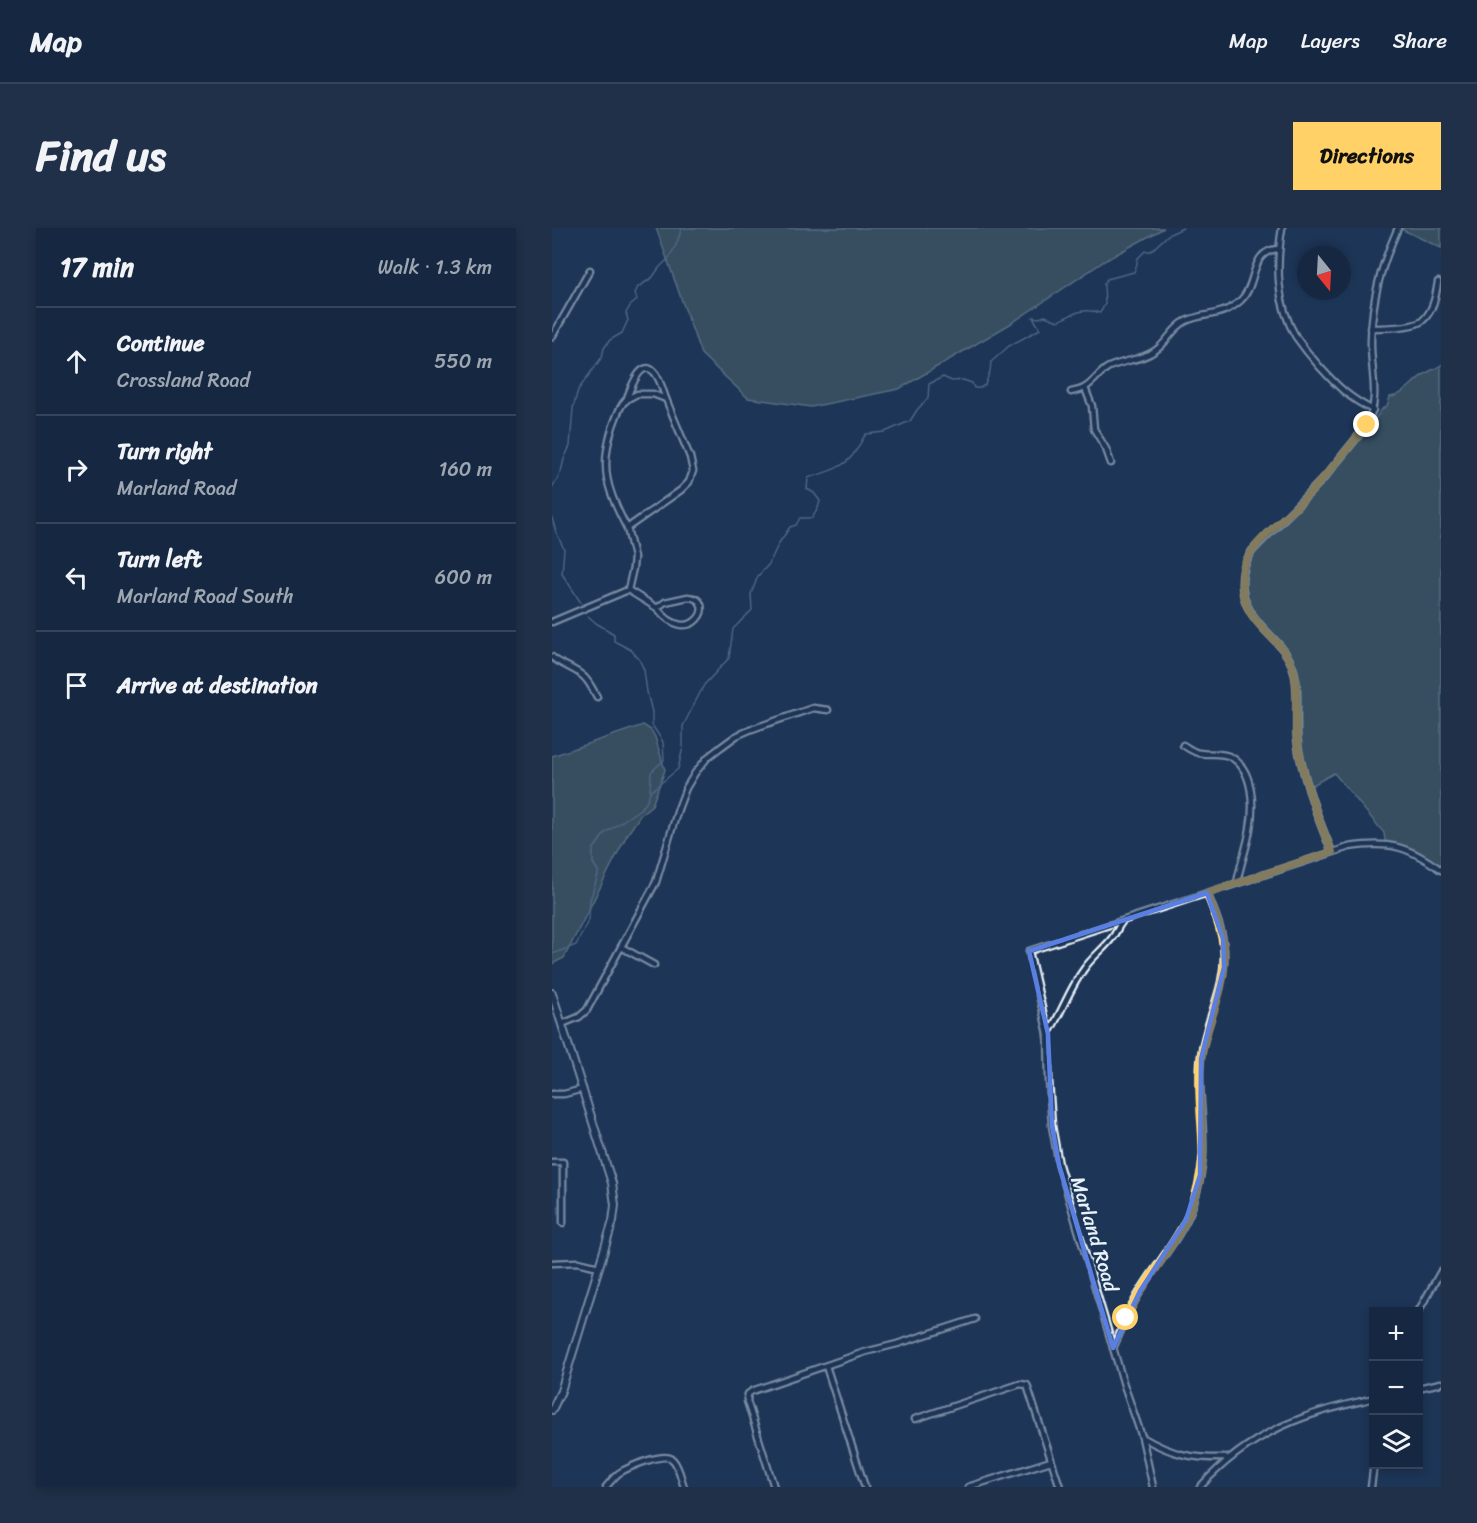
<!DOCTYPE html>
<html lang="en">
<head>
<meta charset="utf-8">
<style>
  body { margin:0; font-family:Sriracha,sans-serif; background:#1f3048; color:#f1f3f6 }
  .controls { position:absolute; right:18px; bottom:18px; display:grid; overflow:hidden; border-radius:0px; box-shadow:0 3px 9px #0003 }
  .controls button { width:54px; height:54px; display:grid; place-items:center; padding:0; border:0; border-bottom:2px solid #35445a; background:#162841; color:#f1f3f6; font:30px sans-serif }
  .compass { position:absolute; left:745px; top:18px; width:54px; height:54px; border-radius:50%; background:#162841; box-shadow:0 3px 9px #0003; rotate:162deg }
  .stop { position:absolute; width:18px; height:18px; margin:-14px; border:4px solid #ffd166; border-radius:50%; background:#fff }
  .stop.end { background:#ffd166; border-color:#fff; box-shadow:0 2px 6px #0008 }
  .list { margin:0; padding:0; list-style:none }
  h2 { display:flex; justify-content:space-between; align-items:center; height:78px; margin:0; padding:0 24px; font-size:26px }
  h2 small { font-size:20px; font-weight:400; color:#9ea6b1 }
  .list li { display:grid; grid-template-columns:39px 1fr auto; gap:18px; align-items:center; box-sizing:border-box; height:108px; padding:0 24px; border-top:2px solid #35445a }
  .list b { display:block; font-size:22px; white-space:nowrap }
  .list p { margin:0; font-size:20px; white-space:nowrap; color:#9ea6b1 }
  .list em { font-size:20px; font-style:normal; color:#9ea6b1 }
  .icon { flex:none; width:33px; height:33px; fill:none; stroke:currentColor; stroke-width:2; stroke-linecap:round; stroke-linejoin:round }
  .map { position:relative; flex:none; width:889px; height:1259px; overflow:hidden; border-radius:0px }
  header { display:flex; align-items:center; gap:36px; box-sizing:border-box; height:84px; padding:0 30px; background:#162841; border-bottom:2px solid #35445a }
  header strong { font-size:28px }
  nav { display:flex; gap:33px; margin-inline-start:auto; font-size:21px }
  .intro { display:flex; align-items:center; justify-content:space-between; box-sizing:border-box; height:144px; padding:0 36px }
  h1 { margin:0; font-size:42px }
  .button { padding:15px 27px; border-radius:0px; background:#ffd166; color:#111; font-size:21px; font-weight:700 }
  main { display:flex; gap:36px; padding:0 36px }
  aside { flex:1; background:#162841; border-radius:0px; box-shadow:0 3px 9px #0003 }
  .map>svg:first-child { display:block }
  .green { fill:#556e6a; stroke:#9eb0b1; stroke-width:1.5 }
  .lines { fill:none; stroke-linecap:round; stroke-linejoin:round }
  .stream { stroke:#8aa1ba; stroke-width:1.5 }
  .minor-casing { stroke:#e8f1f8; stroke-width:9 }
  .tertiary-casing { stroke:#e8f1f8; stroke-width:10 }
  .minor { stroke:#1d3557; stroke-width:4.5 }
  .tertiary { stroke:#1d3557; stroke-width:6 }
  .route { stroke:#ffd166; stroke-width:8 }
  .marked { fill:none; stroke:#5a7fe2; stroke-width:4.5; stroke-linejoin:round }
  .labels { text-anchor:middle; stroke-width:4.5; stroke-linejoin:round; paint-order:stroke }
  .street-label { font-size:20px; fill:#e8f1f8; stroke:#1d3557 }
</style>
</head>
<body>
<header>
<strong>Map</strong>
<nav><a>Map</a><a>Layers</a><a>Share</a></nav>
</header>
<div class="intro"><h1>Find us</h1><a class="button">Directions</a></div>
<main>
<aside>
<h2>17 min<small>Walk · 1.3 km</small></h2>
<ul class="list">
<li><svg class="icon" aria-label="ahead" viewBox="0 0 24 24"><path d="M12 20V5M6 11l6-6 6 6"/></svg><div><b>Continue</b><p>Crossland Road</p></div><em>550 m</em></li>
<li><svg class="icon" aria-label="right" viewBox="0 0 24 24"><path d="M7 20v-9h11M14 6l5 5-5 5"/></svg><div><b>Turn right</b><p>Marland Road</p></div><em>160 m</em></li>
<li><svg class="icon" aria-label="left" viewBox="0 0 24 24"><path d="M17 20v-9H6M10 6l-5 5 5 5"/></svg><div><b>Turn left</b><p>Marland Road South</p></div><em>600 m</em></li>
<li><svg class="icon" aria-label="arrive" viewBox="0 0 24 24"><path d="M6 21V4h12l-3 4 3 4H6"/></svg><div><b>Arrive at destination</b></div></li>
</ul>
</aside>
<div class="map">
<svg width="889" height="1259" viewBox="0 0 889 1259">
  <rect width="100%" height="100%" fill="#1d3557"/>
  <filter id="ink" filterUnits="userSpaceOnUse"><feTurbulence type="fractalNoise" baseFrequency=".0167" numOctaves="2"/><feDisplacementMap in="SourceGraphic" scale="12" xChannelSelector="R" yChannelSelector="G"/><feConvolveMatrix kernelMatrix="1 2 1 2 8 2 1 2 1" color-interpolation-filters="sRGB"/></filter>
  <g filter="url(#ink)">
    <!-- green -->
    <g class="green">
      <path d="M 104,0 L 612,0 L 554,32 L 458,96 L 347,161 L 259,179 L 196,170 L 149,126 Z"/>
      <path d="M 850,0 L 889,0 L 889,20 L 849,1 Z"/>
      <path d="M 889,137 L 889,638 C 869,624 857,617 833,613 L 832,605 L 782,545 L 759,558 L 750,523 L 747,451 L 736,422 L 709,393 L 697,376 L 693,357 L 695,340 L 702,326 L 709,318 L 747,282 L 778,247 L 816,201 L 830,181 L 835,178 L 838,169 C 851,168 860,154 871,147 C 877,143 883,141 889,137 Z"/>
      <path d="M 91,497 L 99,502 L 103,509 L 113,542 L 100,577 L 89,586 L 75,607 L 12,730 L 0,736 L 0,528 Z"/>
    </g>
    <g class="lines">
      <!-- stream -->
      <g class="stream">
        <path d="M 0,260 L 9,244 L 12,231 L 18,218 L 21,180 L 26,162 L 50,129 L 52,120 L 58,112 L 70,105 L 76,92 L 74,85 L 78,78 L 85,72 L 83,65 L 86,59 L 100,50 L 107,40 L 117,30 L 124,17 L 130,0"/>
        <path d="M 0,290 L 4,304 L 12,321 L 10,346 L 17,356 L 29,375"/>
        <path d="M 36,388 L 44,395 L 62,406 L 62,413 L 79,422 L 87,431 L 92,442 L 95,464 L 100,484 L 100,497 L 111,514 L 112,532 L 99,544 L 98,564"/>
        <path d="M 0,726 L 24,717 L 37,691 L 38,672 L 46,647 L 46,643 L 41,635 L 41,622 L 53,605 L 88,581 L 94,575 L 98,564 L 126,541 L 131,519 L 131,498 L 152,457 L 177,430 L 181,401 L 200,382 L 199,366 L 206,348 L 217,336 L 227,315 L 238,299 L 244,297 L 248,290 L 260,290 L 266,280 L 268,273 L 262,265 L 255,261 L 256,250 C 271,245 290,241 300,228 C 306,221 309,213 314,206 L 333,204 L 358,193 L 365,182 L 376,170 L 377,156 L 391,149 L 400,153 L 411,152 L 420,155 L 422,160 L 428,160 L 433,157 L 438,143 L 439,134 L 457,118 L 488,101 L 481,89 L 487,90 L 493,88 L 506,93 C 522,86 529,79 548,85 L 553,76 L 552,56 L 555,51 L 582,44 L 585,36 L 585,31 L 593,23 L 599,23 L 616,7 L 631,0"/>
      </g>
      <defs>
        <g id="minor">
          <path d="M 730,0 C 724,37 724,75 744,109 C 751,119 759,129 767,138 C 785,158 797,170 821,182"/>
          <path d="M 819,100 C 831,100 861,100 870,93 C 881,84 884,67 886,54"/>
          <path d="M 0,109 L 38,42"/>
          <path d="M 533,160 L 540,178 L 542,201 L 554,221 L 559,235"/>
          <path d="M 519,164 C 523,163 529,162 532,160 C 542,155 547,144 557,139 C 572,132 591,132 604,122 C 616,114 620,100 634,93 C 653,84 670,90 689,72 C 706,56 697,22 727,21"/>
          <path d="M 85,166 L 101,166 L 114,171 L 138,229 L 141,243 L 137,254 L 129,262 L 75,300 C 55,263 47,239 61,198 C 64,190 67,179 73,173 C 76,170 82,168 85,166 Z"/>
          <path d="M 74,173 C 77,165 88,129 102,144 C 108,150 111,163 114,171"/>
          <path d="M 76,362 L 105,380"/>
          <path d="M 136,369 C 168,371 138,423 105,380 L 113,374 Z"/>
          <path d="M 0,394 L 76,362 L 81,340 L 82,329 L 75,300"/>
          <path d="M 0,429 C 9,437 22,440 31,448 C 37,453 41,462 45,469"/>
          <path d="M 631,517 C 636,520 641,524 647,525 C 657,527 670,524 679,529 C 702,542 702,579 698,601 C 695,620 688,637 685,655"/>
          <path d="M 780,624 C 766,591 749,546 745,510 C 743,486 749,461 740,437 C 733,419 717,408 706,394 C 687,372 685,347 700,323 L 773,249 L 815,197 C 829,167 818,143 819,111 C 820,70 829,38 846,0"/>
          <path d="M 69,719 L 102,737"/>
          <path d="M 10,796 L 27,789 L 35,782 L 104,654 L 126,581 L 134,560 L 143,545 L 156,529 L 169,519 L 184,508 L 200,501 L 261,480 L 276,482"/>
          <path d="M 496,806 C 510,785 517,761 532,741 C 540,729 552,721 560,710 C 564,705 566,699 570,694"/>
          <path d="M 0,866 L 12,866 L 31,861"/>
          <path d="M 0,934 L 11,934 L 11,995"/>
          <path d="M 0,1035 L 26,1034 L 47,1039"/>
          <path d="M 866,1084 L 889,1043"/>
          <path d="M 561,1120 C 571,1100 577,1080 589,1062 C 606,1034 630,1008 641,977 C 646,962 650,944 651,928 C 653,895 645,861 649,828 C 654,790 674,761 672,722 C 671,702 662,683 655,665"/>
          <path d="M 274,1138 L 313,1259"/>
          <path d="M 866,1160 L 889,1155"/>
          <path d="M 363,1191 L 468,1156 L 475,1157 L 508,1259"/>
          <path d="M 590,1209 C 620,1227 642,1231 676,1230"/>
          <path d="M 54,1259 C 58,1254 62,1249 67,1245 C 77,1239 113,1223 121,1232 C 127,1238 129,1251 132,1259"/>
          <path d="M 222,1259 L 195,1173 L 196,1166 L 200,1163 L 313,1124 L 345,1116 L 423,1091"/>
          <path d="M 416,1259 L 499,1233"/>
          <path d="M 601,1259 L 590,1209 L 572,1157 L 507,937 L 500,898 L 497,853 L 496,806 L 477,723 L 797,619 C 838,613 856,618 889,642"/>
          <path d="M 648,1259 C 676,1228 712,1204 750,1190 C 773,1181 798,1176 822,1170"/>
          <path d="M 819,1259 L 822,1235"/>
        </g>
        <path id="tertiary" d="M 0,765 L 60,955 L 63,977 L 61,993 L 9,1163 L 0,1182"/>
      </defs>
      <!-- minor casing -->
      <use href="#minor" class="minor-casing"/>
      <!-- tertiary casing -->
      <use href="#tertiary" class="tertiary-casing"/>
      <!-- minor -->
      <use href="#minor" class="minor"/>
      <!-- tertiary -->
      <use href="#tertiary" class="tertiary"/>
    </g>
  </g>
  <g class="lines" filter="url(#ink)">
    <!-- route -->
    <path class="route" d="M 574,1090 C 591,1053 620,1023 637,985 C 645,967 649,946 651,926 C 650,894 644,857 650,825 C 654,802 664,781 669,759 C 678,724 667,697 655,665 L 780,624 C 765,589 750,549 745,511 C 742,489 747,466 742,443 C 734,414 702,401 693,373 C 689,361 688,344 694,333 C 704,312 733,290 750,273 C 773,250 794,223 815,197"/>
  </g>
  <!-- marked area -->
  <path d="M0 0H889V1259H0ZM 655,665 L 671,711 L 672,739 L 649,831 L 648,947 L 634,992 L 588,1063 L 561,1120 L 507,937 L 500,898 L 496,806 L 477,723 Z" fill="#1d3557" fill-opacity=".55" fill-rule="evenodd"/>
  <path class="marked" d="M 655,665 L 671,711 L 672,739 L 649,831 L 648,947 L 634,992 L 588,1063 L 561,1120 L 507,937 L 500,898 L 496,806 L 477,723 Z"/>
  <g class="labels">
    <!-- street labels -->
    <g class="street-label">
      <text transform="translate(543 1006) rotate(73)" y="7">Marland Road</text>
    </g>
  </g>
</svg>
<div class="controls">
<button>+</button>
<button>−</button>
<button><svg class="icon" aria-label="layers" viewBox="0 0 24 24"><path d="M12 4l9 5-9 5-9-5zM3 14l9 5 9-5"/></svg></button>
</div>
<svg class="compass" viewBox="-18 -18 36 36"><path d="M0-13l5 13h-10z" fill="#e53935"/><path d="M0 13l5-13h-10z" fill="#9ea6b1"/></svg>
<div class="stop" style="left:574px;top:1090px"></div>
<div class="stop end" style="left:815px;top:197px"></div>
</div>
</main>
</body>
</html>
